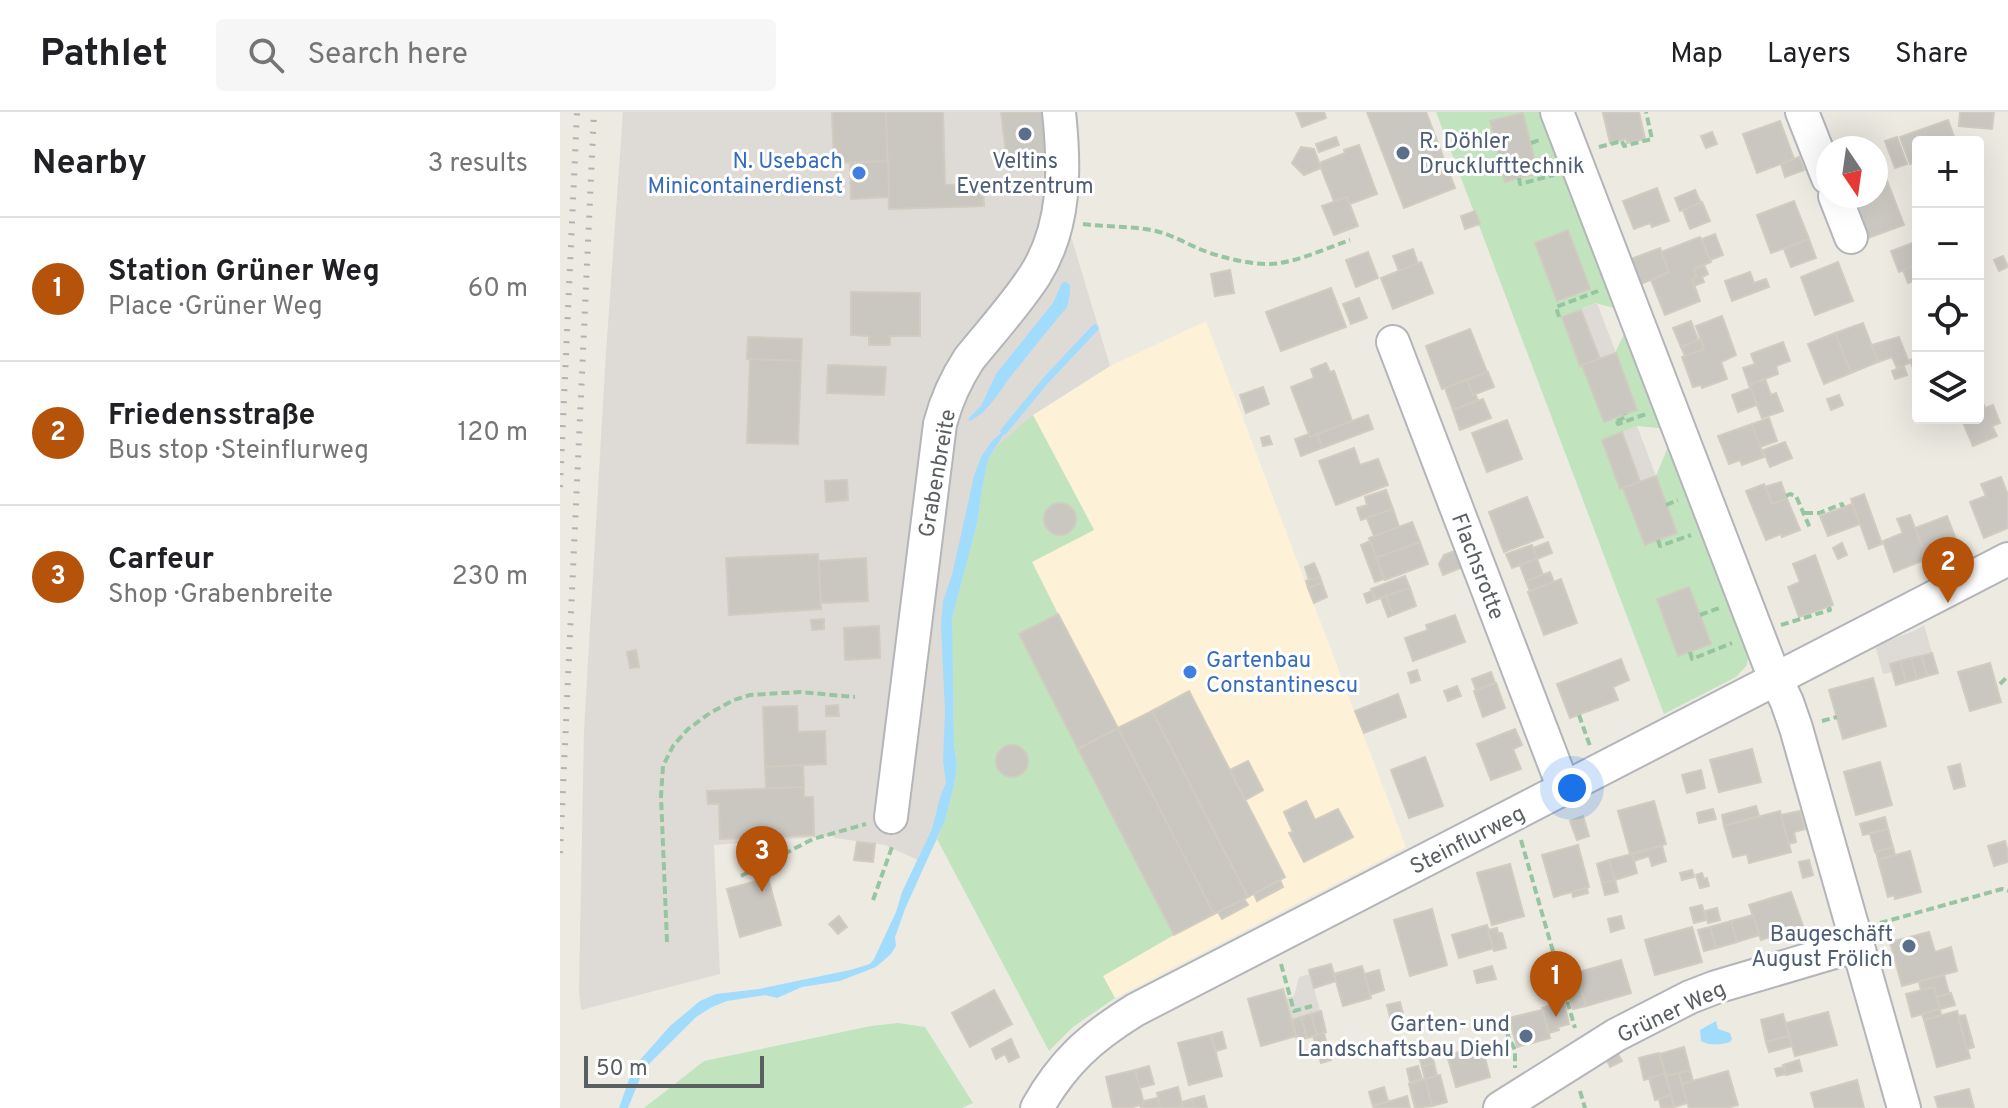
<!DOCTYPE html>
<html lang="en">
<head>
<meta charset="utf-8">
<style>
  body { margin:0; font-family:Overpass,sans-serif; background:#f6f6f6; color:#202124 }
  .controls { position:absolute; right:24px; top:24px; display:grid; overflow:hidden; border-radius:8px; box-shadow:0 8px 32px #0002 }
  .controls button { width:72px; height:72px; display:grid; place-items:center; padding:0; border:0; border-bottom:2px solid #e0e0e0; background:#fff; color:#202124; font:40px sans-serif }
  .compass { position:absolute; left:1256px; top:24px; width:72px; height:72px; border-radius:50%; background:#fff; box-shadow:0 8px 32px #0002; rotate:167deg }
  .scale { position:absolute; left:24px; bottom:20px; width:180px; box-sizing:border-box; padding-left:8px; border:4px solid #5a5f62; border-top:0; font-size:22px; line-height:28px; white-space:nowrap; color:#5a5f62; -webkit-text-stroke:6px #fff; paint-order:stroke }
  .you { position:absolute; left:1012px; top:676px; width:28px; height:28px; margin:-20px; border:6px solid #fff; border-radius:50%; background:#1a73e8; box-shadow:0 0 0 12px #1a73e833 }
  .badge { display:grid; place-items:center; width:52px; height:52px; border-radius:50%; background:#b45309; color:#fff; font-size:26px; font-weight:700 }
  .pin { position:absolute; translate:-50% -66px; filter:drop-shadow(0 2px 4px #0008) }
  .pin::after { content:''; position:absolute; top:42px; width:28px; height:24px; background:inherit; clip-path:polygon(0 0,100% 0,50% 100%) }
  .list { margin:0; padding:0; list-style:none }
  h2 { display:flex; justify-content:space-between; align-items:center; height:104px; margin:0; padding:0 32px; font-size:34px }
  h2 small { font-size:26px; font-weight:400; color:#757577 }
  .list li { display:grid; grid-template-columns:52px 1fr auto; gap:24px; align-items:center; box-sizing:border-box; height:144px; padding:0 32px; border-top:2px solid #e0e0e0 }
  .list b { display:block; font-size:30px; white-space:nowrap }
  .list p { margin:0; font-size:26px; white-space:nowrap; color:#757577 }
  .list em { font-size:26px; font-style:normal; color:#757577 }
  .icon { flex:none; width:44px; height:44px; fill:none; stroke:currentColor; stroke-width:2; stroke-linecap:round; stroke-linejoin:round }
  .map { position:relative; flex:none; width:1448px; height:996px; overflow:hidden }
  header { display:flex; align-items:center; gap:48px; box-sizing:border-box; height:112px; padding:0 40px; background:#fff; border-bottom:2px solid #e0e0e0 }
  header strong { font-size:38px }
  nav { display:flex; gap:44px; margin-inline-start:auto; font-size:28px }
  .search { width:560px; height:72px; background:#f6f6f6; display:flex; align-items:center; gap:20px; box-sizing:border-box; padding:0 28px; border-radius:8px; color:#757577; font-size:30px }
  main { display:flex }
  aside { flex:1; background:#fff }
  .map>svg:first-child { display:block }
  .commercial { fill:#fdf1d7 }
  .industrial { fill:#dedbd6 }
  .green { fill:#c1e4be }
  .water { fill:#a2dcfd }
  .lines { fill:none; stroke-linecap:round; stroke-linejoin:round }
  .stream { stroke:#a2dcfd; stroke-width:7 }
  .building { fill:#cac7c1; stroke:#d1cbc0; stroke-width:2 }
  .minor-casing { stroke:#b3b5b9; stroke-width:36 }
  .path { stroke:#98c5a1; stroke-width:4; stroke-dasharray:8 4; stroke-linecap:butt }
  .minor { stroke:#fff; stroke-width:32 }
  .rail { stroke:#b1b2b2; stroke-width:6; stroke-dasharray:2 10; stroke-linecap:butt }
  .service-dot { fill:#5c6f8a; stroke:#fff; stroke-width:3 }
  .shop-dot { fill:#3f7fe0; stroke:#fff; stroke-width:3 }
  .labels { text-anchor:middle; stroke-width:6; stroke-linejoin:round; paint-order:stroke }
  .service-label { font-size:22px; fill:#4e5e75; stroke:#fff; text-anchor:end }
  .shop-label { font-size:22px; fill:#366cbe; stroke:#fff; text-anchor:end }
  .street-label { font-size:22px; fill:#5a5f62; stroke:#fff }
</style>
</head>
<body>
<header>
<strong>Pathlet</strong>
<div class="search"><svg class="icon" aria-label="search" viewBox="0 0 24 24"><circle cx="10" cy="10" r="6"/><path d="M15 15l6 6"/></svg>Search here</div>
<nav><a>Map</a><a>Layers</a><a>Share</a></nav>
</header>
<main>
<aside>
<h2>Nearby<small>3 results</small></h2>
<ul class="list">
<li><span class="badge">1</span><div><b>Station Grüner Weg</b><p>Place · Grüner Weg</p></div><em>60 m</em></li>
<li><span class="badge">2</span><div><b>Friedensstraße</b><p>Bus stop · Steinflurweg</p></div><em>120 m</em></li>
<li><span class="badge">3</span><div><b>Carfeur</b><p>Shop · Grabenbreite</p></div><em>230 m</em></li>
</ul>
</aside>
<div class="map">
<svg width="1448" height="996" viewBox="0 0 1448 996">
  <rect width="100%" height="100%" fill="#edeae2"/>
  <!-- commercial -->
  <path class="commercial" d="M 646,209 L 846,735 L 555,886 L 543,864 L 614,822 L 459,522 L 498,501 L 472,450 L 534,417 L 473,303 L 550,254 Z"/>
  <!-- industrial -->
  <g class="industrial">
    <path d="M 63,0 L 505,0 L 510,121 L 550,254 L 473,303 L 394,632 L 377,727 L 363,756 L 358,748 L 325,733 L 275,726 L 272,724 L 154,733 L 160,862 L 21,898 L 19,878 L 24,618 L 46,240 Z"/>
    <path d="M 1037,191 L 1056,241 L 1020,254 L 1002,205 Z"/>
    <path d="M 1077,314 L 1096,364 L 1060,377 L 1042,328 Z"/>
    <path d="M 1364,513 L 1378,561 L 1336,573 L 1332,560 L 1323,562 L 1315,533 L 1354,519 Z"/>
    <path d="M 750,862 L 766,920 L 737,928 L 726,886 L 734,884 L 739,865 Z"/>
  </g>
  <!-- green -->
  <g class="green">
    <path d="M 876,0 L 981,0 L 1056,195 L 1054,196 L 1036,191 L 1002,205 L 1020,254 L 1055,241 L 1066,218 L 1101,315 L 1098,316 L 1077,314 L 1042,328 L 1061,377 L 1096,364 L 1107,337 L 1110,336 L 1188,544 L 1187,553 L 1176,565 L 1104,602 Z"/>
    <path d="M 473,303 L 534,418 L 472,450 L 498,502 L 459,522 L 614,823 L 543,864 L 555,886 L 513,915 L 489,939 L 377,727 L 385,707 L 394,674 L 397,653 L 394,632 L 394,596 L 391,523 L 392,506 L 396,486 L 417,411 L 422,377 L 428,347 L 439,332 Z"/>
    <path d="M 338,911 L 365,915 L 413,991 L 402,996 L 84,996 L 144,949 L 311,914 Z"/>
  </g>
  <!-- water -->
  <g class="water">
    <path d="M 506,170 L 510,173 L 510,182 L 507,195 C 488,218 470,240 452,263 C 438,280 430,299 410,309 L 408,307 L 421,294 L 436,262 L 493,191 L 502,171 Z"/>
    <path d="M 450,313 L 428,347 L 422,377 L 417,411 L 392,506 L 394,632 L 397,653 L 394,674 L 385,708 L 345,797 L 335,825 L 336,834 L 331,842 L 316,855 L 280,869 L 242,875 L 217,886 L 205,883 L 167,889 L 152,895 L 136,905 L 90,951 L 81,964 L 68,996 L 59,996 L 73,956 L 110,914 L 140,889 L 156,882 L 199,877 L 290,858 L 310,852 L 314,847 L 336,800 L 342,780 L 372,717 L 381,682 L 386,671 L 383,649 L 385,600 L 381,513 L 383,489 L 392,463 L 414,364 L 421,345 L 432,329 Z"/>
    <path d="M 1156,909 L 1158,917 L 1170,921 L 1172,927 L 1170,930 C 1162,933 1149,934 1141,929 L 1140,918 Z"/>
  </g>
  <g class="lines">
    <!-- stream -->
    <path class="stream" d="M 444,319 L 486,268 L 535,216"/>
  </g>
  <!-- building -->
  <g class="building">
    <path d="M 272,0 L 326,0 L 328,49 L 274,51 Z"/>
    <path d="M 326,0 L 383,0 L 385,73 L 423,72 L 424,94 L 329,97 Z"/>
    <path d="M 441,0 L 483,0 L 489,44 L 447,49 Z"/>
    <path d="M 736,0 L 764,0 L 766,6 L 742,15 Z"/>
    <path d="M 807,0 L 866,0 L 895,76 L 844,96 Z"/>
    <path d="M 1079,0 L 1085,27 L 1067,31 L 1066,27 L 1050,31 L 1043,1 Z"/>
    <path d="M 1400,0 L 1434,0 L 1432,17 L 1399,14 Z"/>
    <path d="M 963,1 L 978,61 L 945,70 L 930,9 Z"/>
    <path d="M 1388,8 L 1396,30 L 1358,30 L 1358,49 L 1350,52 L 1340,25 Z"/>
    <path d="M 1220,9 L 1234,47 L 1197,61 L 1183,22 Z"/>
    <path d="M 1152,20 L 1157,32 L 1146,36 L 1141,24 Z"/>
    <path d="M 776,25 L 779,33 L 759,40 L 756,32 Z"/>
    <path d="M 1337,25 L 1347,52 L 1335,56 L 1325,29 Z"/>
    <path d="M 799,33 L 817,82 L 790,92 L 787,85 L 774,89 L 759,51 L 785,41 L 784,38 Z"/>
    <path d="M 741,35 L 754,37 L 761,56 L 744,63 L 732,51 Z"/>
    <path d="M 1239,45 L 1244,58 L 1225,65 L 1221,52 Z"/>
    <path d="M 328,49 L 329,85 L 291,87 L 290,51 Z"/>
    <path d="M 1326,66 L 1344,113 L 1308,126 L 1292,84 L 1316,84 L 1316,69 Z"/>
    <path d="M 1097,76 L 1109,109 L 1092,115 L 1090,111 L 1074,117 L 1063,89 Z"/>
    <path d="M 1135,78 L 1141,91 L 1120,99 L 1115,86 Z"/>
    <path d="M 787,85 L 798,114 L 774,123 L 762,94 Z"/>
    <path d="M 1234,89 L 1249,127 L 1211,141 L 1197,103 Z"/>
    <path d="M 1142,90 L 1150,109 L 1130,117 L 1123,98 Z"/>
    <path d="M 915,99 L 920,112 L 905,117 L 901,104 Z"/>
    <path d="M 1008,118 L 1030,177 L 997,189 L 975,131 Z"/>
    <path d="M 1155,122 L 1163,143 L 1150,148 L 1142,127 Z"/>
    <path d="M 1140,125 L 1151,150 L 1134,157 L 1137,165 L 1132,167 L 1140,189 L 1105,203 L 1091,168 L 1109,160 L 1101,140 Z"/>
    <path d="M 1249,127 L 1256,146 L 1231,155 L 1224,137 Z"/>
    <path d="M 1358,129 L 1358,152 L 1339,160 L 1331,139 Z"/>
    <path d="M 1100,136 L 1109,160 L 1081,172 L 1071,147 Z"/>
    <path d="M 853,137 L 858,152 L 839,159 L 833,144 Z"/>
    <path d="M 808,140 L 818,166 L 796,175 L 786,148 Z"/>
    <path d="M 1443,144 L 1448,155 L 1439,159 L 1434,148 Z"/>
    <path d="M 861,150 L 873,181 L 833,197 L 821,166 Z"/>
    <path d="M 1278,150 L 1293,189 L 1255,203 L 1241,165 Z"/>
    <path d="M 1358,152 L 1358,167 L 1348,171 L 1343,158 Z"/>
    <path d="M 1144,153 L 1148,162 L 1142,165 L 1144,170 L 1134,174 L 1132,167 L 1137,165 L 1134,157 Z"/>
    <path d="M 670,158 L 674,181 L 655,184 L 651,162 Z"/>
    <path d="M 1190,160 L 1194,171 L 1206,167 L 1209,175 L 1172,189 L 1165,169 Z"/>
    <path d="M 771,176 L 786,215 L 721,239 L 706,200 Z"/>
    <path d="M 291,180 L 360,181 L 360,224 L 330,224 L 330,233 L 309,233 L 309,224 L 291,223 Z"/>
    <path d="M 799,186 L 807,206 L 791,212 L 783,192 Z"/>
    <path d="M 1021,198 L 1040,247 L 1020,254 L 1002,205 Z"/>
    <path d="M 1162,204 L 1176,243 L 1161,250 L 1167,267 L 1142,276 L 1141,273 L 1133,275 L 1122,245 L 1144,237 L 1136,214 Z"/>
    <path d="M 1131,209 L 1138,228 L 1121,235 L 1113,216 Z"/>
    <path d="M 1303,211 L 1318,250 L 1291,261 L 1275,221 Z"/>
    <path d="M 910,217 L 927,260 L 882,277 L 866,234 Z"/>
    <path d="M 1275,221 L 1291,261 L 1264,272 L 1248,232 Z"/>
    <path d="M 188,225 L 242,227 L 241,249 L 187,247 Z"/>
    <path d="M 1339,225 L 1349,251 L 1337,256 L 1332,245 L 1318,250 L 1312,233 Z"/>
    <path d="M 1141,227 L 1144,237 L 1125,244 L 1121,235 Z"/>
    <path d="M 1223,230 L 1230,249 L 1216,254 L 1218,262 L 1189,273 L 1183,256 L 1195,252 L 1191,242 Z"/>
    <path d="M 1056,241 L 1077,298 L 1044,310 L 1022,253 Z"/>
    <path d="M 1358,245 L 1358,263 L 1356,264 L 1350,248 Z"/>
    <path d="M 190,247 L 241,249 L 238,332 L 187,331 Z"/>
    <path d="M 766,251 L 770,260 L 774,259 L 792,309 L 750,325 L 731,275 L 754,266 L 751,257 Z"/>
    <path d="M 268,253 L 326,255 L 324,283 L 267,281 Z"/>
    <path d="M 1344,254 L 1347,263 L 1335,267 L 1332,259 Z"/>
    <path d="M 928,260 L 934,275 L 913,283 L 907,268 Z"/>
    <path d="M 1205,267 L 1211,283 L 1216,281 L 1223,299 L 1202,306 L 1189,273 Z"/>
    <path d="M 907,268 L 913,283 L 915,282 L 918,288 L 893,298 L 885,276 Z"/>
    <path d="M 703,275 L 709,292 L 686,301 L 680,283 Z"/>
    <path d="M 1191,276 L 1197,293 L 1178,300 L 1172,283 Z"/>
    <path d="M 1419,282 L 1425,296 L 1433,293 L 1440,311 L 1432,314 L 1437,324 L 1413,334 L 1401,306 L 1418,306 Z"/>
    <path d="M 1279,283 L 1283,293 L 1271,298 L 1267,287 Z"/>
    <path d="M 923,287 L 931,306 L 900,318 L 893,298 Z"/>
    <path d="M 808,303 L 813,317 L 762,336 L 757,322 Z"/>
    <path d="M 1209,306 L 1217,329 L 1200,335 L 1192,312 Z"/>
    <path d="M 947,308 L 962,347 L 927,360 L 912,321 Z"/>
    <path d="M 1192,312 L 1204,345 L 1182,353 L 1180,348 L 1169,352 L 1158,324 Z"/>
    <path d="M 1062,320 L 1080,370 L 1060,377 L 1042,328 Z"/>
    <path d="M 749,322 L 750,325 L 757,322 L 762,336 L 741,344 L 735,327 Z"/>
    <path d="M 709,324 L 712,332 L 703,334 L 701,326 Z"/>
    <path d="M 1225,330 L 1232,346 L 1210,355 L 1203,338 Z"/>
    <path d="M 794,336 L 800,353 L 818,347 L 828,373 L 776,393 L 759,349 Z"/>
    <path d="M 1096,364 L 1117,421 L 1085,433 L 1063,376 Z"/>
    <path d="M 1441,365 L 1448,383 L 1448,416 L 1424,426 L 1410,390 L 1426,384 L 1421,372 Z"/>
    <path d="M 287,368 L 288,388 L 266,390 L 265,369 Z"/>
    <path d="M 1221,370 L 1227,387 L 1212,392 L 1205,375 Z"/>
    <path d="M 1204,372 L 1212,392 L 1227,387 L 1240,418 L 1222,425 L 1221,422 L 1206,428 L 1186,379 Z"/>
    <path d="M 826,378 L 833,397 L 801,408 L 797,396 L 807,393 L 805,385 Z"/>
    <path d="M 1304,382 L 1322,432 L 1309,437 L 1291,387 Z"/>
    <path d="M 967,385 L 983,425 L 944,440 L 929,400 Z"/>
    <circle cx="500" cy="407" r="16"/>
    <path d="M 1292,392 L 1300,412 L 1268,424 L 1260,404 Z"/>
    <path d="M 833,397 L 839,415 L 814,424 L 807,406 Z"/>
    <path d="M 1350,403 L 1367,447 L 1334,460 L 1323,429 L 1343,421 L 1337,407 Z"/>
    <path d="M 1387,404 L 1399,435 L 1367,447 L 1355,416 Z"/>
    <path d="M 852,410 L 860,430 L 816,446 L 809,426 Z"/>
    <path d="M 810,429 L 824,467 L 815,470 L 801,433 Z"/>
    <path d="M 860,430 L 868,452 L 825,468 L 816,446 Z"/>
    <path d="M 988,430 L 992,441 L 977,447 L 973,436 Z"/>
    <path d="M 1282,431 L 1287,443 L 1278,447 L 1273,436 Z"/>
    <path d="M 972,433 L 977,447 L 952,456 L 946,442 Z"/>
    <path d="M 897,438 L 903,455 L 883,463 L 879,452 L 884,443 Z"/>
    <path d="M 258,442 L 261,497 L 169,503 L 166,446 Z"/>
    <path d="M 1255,443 L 1273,493 L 1239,505 L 1228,475 L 1240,470 L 1233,452 Z"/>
    <path d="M 306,446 L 308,489 L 261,491 L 259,449 Z"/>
    <path d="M 977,447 L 983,463 L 966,469 L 960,453 Z"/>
    <path d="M 754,451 L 760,465 L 749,468 L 745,455 Z"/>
    <path d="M 990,460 L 994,470 L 970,479 L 966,469 Z"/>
    <path d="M 845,464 L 850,476 L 815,488 L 811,477 Z"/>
    <path d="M 760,465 L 762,471 L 748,476 L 746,469 Z"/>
    <path d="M 1001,467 L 1017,511 L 984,523 L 968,480 Z"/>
    <path d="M 762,471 L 767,485 L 754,491 L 748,476 Z"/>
    <path d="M 1129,475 L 1151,532 L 1118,544 L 1097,487 Z"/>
    <path d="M 850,476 L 856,494 L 833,503 L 826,484 Z"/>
    <path d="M 812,479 L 815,488 L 807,491 L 804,482 Z"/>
    <path d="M 826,484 L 833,503 L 828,505 L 821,486 Z"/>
    <path d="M 498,502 L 558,616 L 518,637 L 459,522 Z"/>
    <path d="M 895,503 L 905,530 L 853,549 L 845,526 L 868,518 L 866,513 Z"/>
    <path d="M 264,507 L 264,517 L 252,518 L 251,508 Z"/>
    <path d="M 319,514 L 320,546 L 285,548 L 284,516 Z"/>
    <path d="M 76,538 L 79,555 L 70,556 L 67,540 Z"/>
    <path d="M 1372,541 L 1378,561 L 1367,564 L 1362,544 Z"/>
    <path d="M 1362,544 L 1367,564 L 1357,567 L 1351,546 Z"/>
    <path d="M 1351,546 L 1357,567 L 1346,570 L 1340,549 Z"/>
    <path d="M 1061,547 L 1069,568 L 1053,575 L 1058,588 L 1010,606 L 997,572 Z"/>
    <path d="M 1340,549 L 1346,570 L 1336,573 L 1330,552 Z"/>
    <path d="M 1430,551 L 1441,590 L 1410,599 L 1398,560 Z"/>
    <path d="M 857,558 L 860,568 L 851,571 L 848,561 Z"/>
    <path d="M 931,560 L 935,571 L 916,578 L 912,567 Z"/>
    <path d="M 1313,566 L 1326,614 L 1283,627 L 1269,578 Z"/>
    <path d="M 936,571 L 945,596 L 923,605 L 914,579 Z"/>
    <path d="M 897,574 L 901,584 L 888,589 L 884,579 Z"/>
    <path d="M 629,579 L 725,765 L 688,785 L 592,599 Z"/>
    <path d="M 838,582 L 846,605 L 804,621 L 795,599 Z"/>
    <path d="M 278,593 L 279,604 L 266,604 L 266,594 Z"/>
    <path d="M 237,594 L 238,620 L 265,619 L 266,652 L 205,655 L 203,595 Z"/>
    <path d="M 592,599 L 688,785 L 654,802 L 558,616 Z"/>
    <path d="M 558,616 L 654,802 L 614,823 L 518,637 Z"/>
    <path d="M 955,617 L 962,633 L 953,637 L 961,657 L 931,668 L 917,632 Z"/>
    <circle cx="452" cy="649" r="16"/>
    <path d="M 1192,637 L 1201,670 L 1159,680 L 1150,648 Z"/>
    <path d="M 865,645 L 883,694 L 849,706 L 831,658 Z"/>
    <path d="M 688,649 L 703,678 L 685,688 L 670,658 Z"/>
    <path d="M 1320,650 L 1332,693 L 1296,703 L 1284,660 Z"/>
    <path d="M 1400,652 L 1405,674 L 1394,677 L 1388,655 Z"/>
    <path d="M 243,653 L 244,675 L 206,676 L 205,655 Z"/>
    <path d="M 1141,658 L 1145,676 L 1127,681 L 1122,663 Z"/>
    <path d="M 244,675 L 244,685 L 253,685 L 254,723 L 160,727 L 159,692 L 148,692 L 147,679 Z"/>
    <path d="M 746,689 L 755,708 L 778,697 L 793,725 L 744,750 L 729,721 L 733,720 L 724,700 Z"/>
    <path d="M 1094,689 L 1106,732 L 1070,742 L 1058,699 Z"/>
    <path d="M 1196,694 L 1199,704 L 1164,714 L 1162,703 Z"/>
    <path d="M 1153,697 L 1156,707 L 1139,711 L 1137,701 Z"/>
    <path d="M 1220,699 L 1231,740 L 1189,751 L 1187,742 L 1173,745 L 1164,714 Z"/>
    <path d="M 1240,699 L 1245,717 L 1234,720 L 1236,730 L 1229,732 L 1221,703 Z"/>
    <path d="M 1023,704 L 1029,724 L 1017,728 L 1010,709 Z"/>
    <path d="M 1325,705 L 1328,717 L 1303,723 L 1300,712 Z"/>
    <path d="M 1328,717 L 1333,735 L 1315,740 L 1310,722 Z"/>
    <path d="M 1445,729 L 1448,740 L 1448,750 L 1434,754 L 1428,734 Z"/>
    <path d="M 297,730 L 315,732 L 313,750 L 294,748 Z"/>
    <path d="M 1018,733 L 1029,775 L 994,785 L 982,743 Z"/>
    <path d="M 1102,734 L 1106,749 L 1092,754 L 1089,744 L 1074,749 L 1072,742 Z"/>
    <path d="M 1333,735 L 1335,743 L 1318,748 L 1316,740 Z"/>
    <path d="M 1350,739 L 1361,780 L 1335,787 L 1334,783 L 1328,785 L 1318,748 Z"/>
    <path d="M 1072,742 L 1077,761 L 1055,768 L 1049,748 Z"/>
    <path d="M 1049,748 L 1055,768 L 1042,771 L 1037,752 Z"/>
    <path d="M 1249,748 L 1253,763 L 1243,766 L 1239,750 Z"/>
    <path d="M 950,752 L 964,804 L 932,813 L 917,761 Z"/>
    <path d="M 1132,758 L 1134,765 L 1122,768 L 1120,761 Z"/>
    <path d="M 1142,761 L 1144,767 L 1147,766 L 1149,774 L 1140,776 L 1136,763 Z"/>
    <path d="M 208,766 L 221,813 L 180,825 L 167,777 Z"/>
    <path d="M 720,768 L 723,775 L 697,789 L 694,782 Z"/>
    <path d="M 1055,768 L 1058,780 L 1045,783 L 1042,771 Z"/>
    <path d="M 1027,776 L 1028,781 L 1013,785 L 1012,780 Z"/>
    <path d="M 1231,780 L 1243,814 L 1201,828 L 1189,793 Z"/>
    <path d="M 684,787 L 688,793 L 662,807 L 658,800 Z"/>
    <path d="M 1142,793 L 1146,808 L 1134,811 L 1130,796 Z"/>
    <path d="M 1157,796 L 1160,808 L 1148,811 L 1145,799 Z"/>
    <path d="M 872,797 L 887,853 L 850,864 L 834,808 Z"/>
    <path d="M 1193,803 L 1199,823 L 1177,830 L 1171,809 Z"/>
    <path d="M 279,804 L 287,815 L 278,822 L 269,812 Z"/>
    <path d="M 1061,804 L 1064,816 L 1051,820 L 1048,807 Z"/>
    <path d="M 1171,809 L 1177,830 L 1156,836 L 1150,815 Z"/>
    <path d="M 927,813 L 934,836 L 899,846 L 892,823 Z"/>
    <path d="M 1132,815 L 1142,850 L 1095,863 L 1085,828 Z"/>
    <path d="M 1150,815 L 1156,836 L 1144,839 L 1138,818 Z"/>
    <path d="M 937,816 L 938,821 L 942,821 L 946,836 L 934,839 L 928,818 Z"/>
    <path d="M 1369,820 L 1375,840 L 1391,835 L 1397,859 L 1342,874 L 1330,830 Z"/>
    <path d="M 1061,848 L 1071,881 L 1026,894 L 1016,861 Z"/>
    <path d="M 771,852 L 776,869 L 754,876 L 749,858 Z"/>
    <path d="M 802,854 L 811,886 L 783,894 L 774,862 Z"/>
    <path d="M 932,854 L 936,867 L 917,871 L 914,859 Z"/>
    <path d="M 819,858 L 824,878 L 810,883 L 805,862 Z"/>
    <path d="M 1015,858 L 1026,894 L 1013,897 L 1003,861 Z"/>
    <path d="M 1384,863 L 1389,881 L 1377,885 L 1374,875 L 1361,878 L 1359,870 Z"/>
    <path d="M 1374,875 L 1380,897 L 1352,905 L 1346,882 Z"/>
    <path d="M 723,877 L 736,924 L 701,934 L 688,887 Z"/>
    <path d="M 434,878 L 452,912 L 410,935 L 392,901 Z"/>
    <path d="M 1391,881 L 1395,893 L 1380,897 L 1377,885 Z"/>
    <path d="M 840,890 L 845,910 L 832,913 L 827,893 Z"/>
    <path d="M 1004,890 L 1009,912 L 998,915 L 999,918 L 989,921 L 982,896 Z"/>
    <path d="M 1380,897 L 1381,903 L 1364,908 L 1362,902 Z"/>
    <path d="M 982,898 L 990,926 L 957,935 L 949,906 Z"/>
    <path d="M 761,899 L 766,920 L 757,923 L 751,902 Z"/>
    <path d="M 1397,899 L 1410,946 L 1377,955 L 1364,908 Z"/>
    <path d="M 1268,900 L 1277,933 L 1235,944 L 1226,911 Z"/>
    <path d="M 751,902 L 757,923 L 747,926 L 741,905 Z"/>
    <path d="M 1223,902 L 1229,924 L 1206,930 L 1201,908 Z"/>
    <path d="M 1405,903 L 1414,935 L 1407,937 L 1398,904 Z"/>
    <path d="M 741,905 L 747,926 L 737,928 L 732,908 Z"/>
    <path d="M 662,920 L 666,936 L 656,939 L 651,923 Z"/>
    <path d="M 764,921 L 767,933 L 757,936 L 753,924 Z"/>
    <path d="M 651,923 L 662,964 L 629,973 L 618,931 Z"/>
    <path d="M 1229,924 L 1232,934 L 1209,940 L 1206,930 Z"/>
    <path d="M 451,927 L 459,945 L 449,950 L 445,942 L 436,947 L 432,937 Z"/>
    <path d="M 767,933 L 771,948 L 761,951 L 757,936 Z"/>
    <path d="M 922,934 L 930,965 L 896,975 L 887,943 Z"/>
    <path d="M 1124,935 L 1130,958 L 1106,964 L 1100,942 Z"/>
    <path d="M 871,941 L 874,951 L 862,955 L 859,944 Z"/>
    <path d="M 1099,941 L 1105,962 L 1084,968 L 1079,946 Z"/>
    <path d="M 1058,942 L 1062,949 L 1050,955 L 1047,948 Z"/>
    <path d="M 1239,948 L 1242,959 L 1226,963 L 1223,953 Z"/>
    <path d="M 874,951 L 877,964 L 865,967 L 862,955 Z"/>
    <path d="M 589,954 L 594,972 L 579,976 L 575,958 Z"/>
    <path d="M 858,954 L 862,967 L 850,970 L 847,957 Z"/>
    <path d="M 1224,955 L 1226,962 L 1217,964 L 1215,957 Z"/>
    <path d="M 575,958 L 584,992 L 569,996 L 553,996 L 546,965 Z"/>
    <path d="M 1130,958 L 1133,969 L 1122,972 L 1119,961 Z"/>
    <path d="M 1168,959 L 1178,993 L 1167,996 L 1129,996 L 1122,972 Z"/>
    <path d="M 1119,961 L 1127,991 L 1114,995 L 1106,964 Z"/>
    <path d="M 1105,962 L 1111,983 L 1095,988 L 1089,966 Z"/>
    <path d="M 880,963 L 887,990 L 872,994 L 865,967 Z"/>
    <path d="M 865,967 L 872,994 L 855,996 L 849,972 Z"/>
    <path d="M 1297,968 L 1304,996 L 1255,996 L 1251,981 Z"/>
    <path d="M 618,975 L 623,996 L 601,996 L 597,981 Z"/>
    <path d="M 824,975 L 828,989 L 813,994 L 809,980 Z"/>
    <path d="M 1409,977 L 1414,996 L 1378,996 L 1375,985 Z"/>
    <path d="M 1111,983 L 1114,995 L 1101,996 L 1099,987 Z"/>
    <path d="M 644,984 L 647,996 L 635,996 L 632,987 Z"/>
    <path d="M 847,984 L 850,996 L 814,996 L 814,994 Z"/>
    <path d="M 598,986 L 601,996 L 581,996 L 580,993 L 584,992 L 583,989 Z"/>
    <path d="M 632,987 L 635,996 L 623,996 L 622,990 Z"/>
  </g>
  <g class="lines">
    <defs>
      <g id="minor">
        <path d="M 997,0 L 1210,554 L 1227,590 L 1236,616 L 1344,996"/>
        <path d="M 1242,0 L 1268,66"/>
        <path d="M 1275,84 L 1291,125"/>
        <path d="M 833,230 L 1004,677"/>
        <path d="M 331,705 L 380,312 C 386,289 396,267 409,247 C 430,221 457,191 475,163 C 506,114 505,56 499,0"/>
        <path d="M 477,996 C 503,950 530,926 575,898 L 1448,447"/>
        <path d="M 940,996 L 1056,923 L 1130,885 L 1156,875 L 1298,833"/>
      </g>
    </defs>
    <!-- minor casing -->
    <use href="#minor" class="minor-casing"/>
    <!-- path -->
    <g class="path">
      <path d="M 971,31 L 980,28"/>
      <path d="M 1039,35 L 1062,29 L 1064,34 L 1092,27 L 1086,0"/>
      <path d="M 959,66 L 960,72 L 994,63"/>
      <path d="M 523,112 C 545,115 568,114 591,118 C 609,121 625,131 642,138 C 662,146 699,155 720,151 C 744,147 767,136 790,128"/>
      <path d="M 999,205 L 996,195 L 1038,179"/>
      <path d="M 1057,309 L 1058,312 L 1086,302"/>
      <path d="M 1057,309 L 1066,305 L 1065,302"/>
      <path d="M 1226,384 L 1230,382 L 1236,384 L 1250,416"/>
      <path d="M 1106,393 L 1118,388"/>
      <path d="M 1245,401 L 1259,401 L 1282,392 L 1283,395"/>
      <path d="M 1098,428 L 1100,434 L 1131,423"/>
      <path d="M 1140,503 L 1159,496"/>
      <path d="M 1221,513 L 1270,498 L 1269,495"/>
      <path d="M 1130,540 L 1132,547 L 1172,531"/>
      <path d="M 1440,572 L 1448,564"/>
      <path d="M 1019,603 L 1030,634"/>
      <path d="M 1262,609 L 1277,605"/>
      <path d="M 961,728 L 1015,916"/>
      <path d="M 181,764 L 253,727 L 306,712"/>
      <path d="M 313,788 L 332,735"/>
      <path d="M 1320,811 L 1442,777 L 1448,779"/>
      <path d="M 107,830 L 101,684 L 103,654 L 113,634 L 128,617 L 150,601 L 174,588 L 190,583 L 240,580 L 295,585"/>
      <path d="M 721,852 L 734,899 L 752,894"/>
      <path d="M 947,907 L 948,924 L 955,938 L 955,956"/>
      <path d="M 1020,979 L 1025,996"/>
    </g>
    <!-- minor -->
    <use href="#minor" class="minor"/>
    <!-- rail -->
    <g class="rail">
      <path d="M 0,375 L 17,0"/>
      <path d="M 0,741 L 34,0"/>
    </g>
  </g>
  <!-- markers -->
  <g class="service-dot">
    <circle cx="465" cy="22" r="8"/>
    <circle cx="843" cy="41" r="8"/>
    <circle cx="1349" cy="834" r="8"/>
    <circle cx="966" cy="924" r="8"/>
  </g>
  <g class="shop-dot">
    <circle cx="299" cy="61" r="8"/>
    <circle cx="630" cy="560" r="8"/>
  </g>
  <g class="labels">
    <!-- service labels -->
    <g class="service-label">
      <text x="859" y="36" text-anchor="start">R. Döhler<tspan x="859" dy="25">Drucklufttechnik</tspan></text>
      <text x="465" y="56" text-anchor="middle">Veltins<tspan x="465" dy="25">Eventzentrum</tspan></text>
      <text x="1333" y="829">Baugeschäft<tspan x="1333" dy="25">August Frölich</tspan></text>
      <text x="950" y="919">Garten- und<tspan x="950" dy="25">Landschaftsbau Diehl</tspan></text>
    </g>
    <!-- shop labels -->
    <g class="shop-label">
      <text x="283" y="56">N. Usebach<tspan x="283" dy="25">Minicontainerdienst</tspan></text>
      <text x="646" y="555" text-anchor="start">Gartenbau<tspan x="646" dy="25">Constantinescu</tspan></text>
    </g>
    <!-- street labels -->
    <g class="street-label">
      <text transform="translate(376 361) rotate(-80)" y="8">Grabenbreite</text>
      <text transform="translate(919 454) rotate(69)" y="8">Flachsrotte</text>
      <text transform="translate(907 727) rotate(-27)" y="8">Steinflurweg</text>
      <text transform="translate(1111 899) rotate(-25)" y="8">Grüner Weg</text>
    </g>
  </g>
</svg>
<div class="controls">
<button>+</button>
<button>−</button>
<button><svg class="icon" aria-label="locate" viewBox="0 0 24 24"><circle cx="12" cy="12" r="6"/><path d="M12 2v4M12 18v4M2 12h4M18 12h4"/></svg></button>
<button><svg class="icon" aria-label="layers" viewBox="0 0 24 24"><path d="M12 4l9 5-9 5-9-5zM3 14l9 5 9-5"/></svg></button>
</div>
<svg class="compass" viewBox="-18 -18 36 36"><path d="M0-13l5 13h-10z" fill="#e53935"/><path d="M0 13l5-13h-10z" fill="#757577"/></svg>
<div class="scale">50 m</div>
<div class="you"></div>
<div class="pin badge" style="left:996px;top:905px">1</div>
<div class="pin badge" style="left:1388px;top:491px">2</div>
<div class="pin badge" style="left:202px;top:780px">3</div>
</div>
</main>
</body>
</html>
